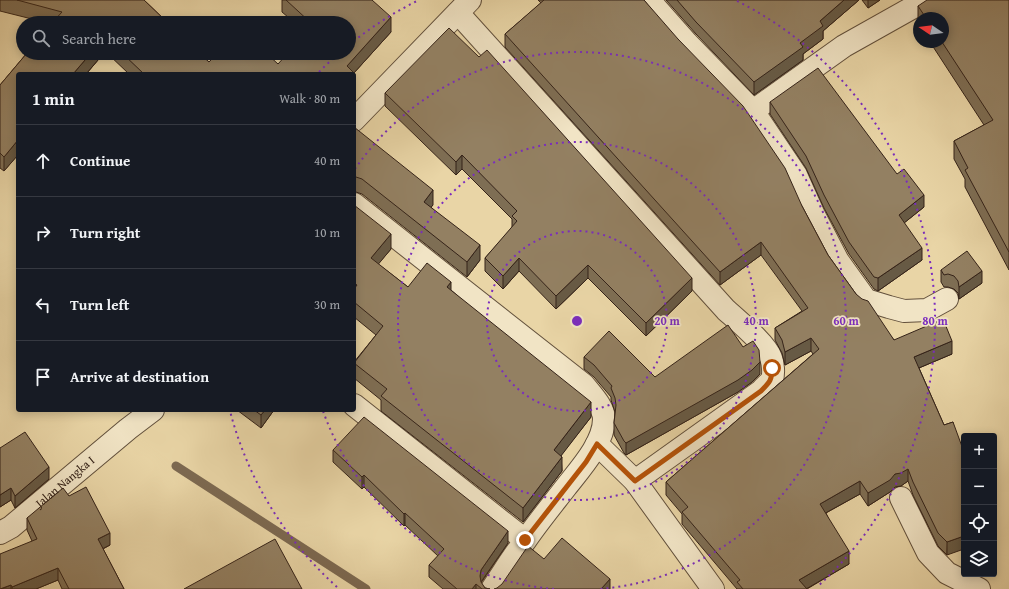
<!DOCTYPE html>
<html lang="en">
<head>
<meta charset="utf-8">
<style>
  body { margin:0; font-family:"Gentium Book Plus",serif; background:#242831; color:#f1f3f6 }
  .controls { position:absolute; right:12px; bottom:12px; display:grid; overflow:hidden; border-radius:4px; box-shadow:0 2px 10px #0003 }
  .controls button { width:36px; height:36px; display:grid; place-items:center; padding:0; border:0; border-bottom:1px solid #363941; background:#171b24; color:#f1f3f6; font:20px sans-serif }
  .compass { position:absolute; left:913px; top:12px; width:36px; height:36px; border-radius:50%; background:#171b24; box-shadow:0 2px 10px #0003; rotate:283deg }
  .stop { position:absolute; width:12px; height:12px; margin:-9px; border:3px solid #b45309; border-radius:50%; background:#fff }
  .stop.end { background:#b45309; border-color:#fff; box-shadow:0 1px 4px #0008 }
  .list { margin:0; padding:0; list-style:none }
  h2 { display:flex; justify-content:space-between; align-items:center; height:52px; margin:0; padding:0 16px; font-size:17px }
  h2 small { font-size:13px; font-weight:400; color:#9ea1a6 }
  .list li { display:grid; grid-template-columns:26px 1fr auto; gap:12px; align-items:center; box-sizing:border-box; height:72px; padding:0 16px; border-top:1px solid #363941 }
  .list b { display:block; font-size:15px; white-space:nowrap }
  .list em { font-size:13px; font-style:normal; color:#9ea1a6 }
  .icon { flex:none; width:22px; height:22px; fill:none; stroke:currentColor; stroke-width:2; stroke-linecap:round; stroke-linejoin:round }
  .map { position:relative; flex:none; width:1009px; height:589px; overflow:hidden }
  .search { position:absolute; background:#171b24; box-shadow:0 2px 10px #0003; left:16px; top:16px; width:340px; height:44px; display:flex; align-items:center; gap:10px; box-sizing:border-box; padding:0 14px; border-radius:22px; color:#9ea1a6; font-size:15px }
  .panel { position:absolute; background:#171b24; box-shadow:0 2px 10px #0003; left:16px; top:72px; width:340px; height:340px; border-radius:4px }
  .map>svg:first-child { display:block }
  .lines { fill:none; stroke-linecap:round; stroke-linejoin:round }
  .stream { stroke:#7c6951; stroke-width:9 }
  .minor-casing { stroke:#62503c; stroke-width:24 }
  .minor { stroke:#f1e4c5; stroke-width:22 }
  .wall { fill:#7e6e54; stroke:#352319 }
  .shaded-wall { fill:#675a45; stroke:#352319 }
  .building { fill:#938062; stroke:#352319 }
  .route { stroke:#b45309; stroke-width:5 }
  .ring { fill:none; stroke:#7b2cbf; stroke-width:2; stroke-dasharray:2 4 }
  .labels { text-anchor:middle; stroke-width:3.5; stroke-linejoin:round; paint-order:stroke }
  .street-label { font-size:12px; fill:#352319; stroke:#f1e4c5 }
  .centre { fill:#7b2cbf; stroke:#f1e4c5; stroke-width:2 }
  .ring-label { font-size:12px; text-anchor:middle; font-weight:bold; fill:#7b2cbf; stroke:#f1e4c5; stroke-width:3.5; stroke-linejoin:round; paint-order:stroke }
</style>
</head>
<body>
<div class="map">
<svg width="1009" height="589" viewBox="0 0 1009 589">
  <rect width="100%" height="100%" fill="#e9d5a6"/>
  <filter id="stains"><feTurbulence type="fractalNoise" baseFrequency=".005" numOctaves="4"/><feColorMatrix values="0 0 0 0 .2 0 0 0 0 .09 0 0 0 0 .02 0 0 0 .5 -.17"/></filter>
  <radialGradient id="worn" r=".72"><stop offset=".6" stop-color="#630" stop-opacity="0"/><stop offset="1" stop-color="#630" stop-opacity=".3"/></radialGradient>
  <g class="lines">
    <!-- stream -->
    <path class="stream" d="M 176,466 L 366,589"/>
    <defs>
      <g id="minor">
        <path d="M 649,0 L 687,43 L 753,111 L 796,175 L 813,213 L 838,261 L 866,300 L 889,307 L 904,311 L 927,310 L 947,299"/>
        <path d="M 458,13 L 726,310 C 737,320 767,345 771,358 C 773,363 774,374 772,379 C 770,383 764,387 761,391 L 635,481"/>
        <path d="M 753,111 L 844,46 L 926,0"/>
        <path d="M 354,120 L 470,0"/>
        <path d="M 354,204 L 584,385 C 591,394 604,407 604,419 C 604,443 580,469 566,487 C 552,505 538,522 525,541 C 513,556 503,573 492,589"/>
        <path d="M 354,405 L 525,540"/>
        <path d="M 597,444 L 635,481 L 713,589"/>
        <path d="M 901,498 L 928,553 L 947,573 L 979,589"/>
        <path id="s1" d="M 0,533 L 11,527 L 128,429 L 153,410"/>
      </g>
    </defs>
    <!-- minor casing -->
    <use href="#minor" class="minor-casing"/>
    <!-- minor -->
    <use href="#minor" class="minor"/>
  </g>
  <!-- wall -->
  <g class="wall">
    <path d="M 0,0 L 144,0 L 168,23 L 48,23 L 0,11 Z"/>
    <path d="M 282,0 L 372,0 L 391,32 L 354,73 L 355,89 L 354,90 L 354,74 L 129,74 L 107,53 L 199,53 L 209,62 L 278,64 L 349,23 L 295,23 L 282,12 Z"/>
    <path d="M 538,0 L 644,0 L 802,206 L 828,255 L 856,294 L 894,340 L 952,354 L 919,368 L 944,425 L 953,422 L 947,555 L 938,546 L 913,495 L 908,481 L 901,486 L 895,487 L 890,492 L 868,506 L 860,494 L 826,513 L 849,564 L 807,589 L 737,589 L 682,524 L 682,514 L 666,495 L 666,482 L 813,354 L 811,351 L 785,365 L 782,353 L 775,340 L 775,328 L 802,311 L 761,255 L 720,285 L 505,47 L 505,34 L 541,3 Z"/>
    <path d="M 666,0 L 859,0 L 823,31 L 823,39 L 803,54 L 803,60 L 754,95 L 696,34 Z"/>
    <path d="M 862,0 L 880,0 L 868,8 Z"/>
    <path d="M 1009,0 L 1009,270 L 965,187 L 965,179 L 954,159 L 954,141 L 984,125 L 930,42 L 943,42 L 943,18 L 919,18 L 919,25 L 918,23 L 918,6 Z"/>
    <path d="M 27,53 L 104,53 L 4,171 L 0,168 L 0,85 Z"/>
    <path d="M 385,93 L 692,291 L 646,336 L 588,278 L 556,309 L 519,271 L 503,289 L 485,271 L 485,258 L 512,228 L 512,219 L 462,169 L 456,175 L 385,106 Z"/>
    <path d="M 770,102 L 924,207 L 904,223 L 922,260 L 878,291 L 874,289 L 849,254 L 824,208 L 806,168 L 770,114 Z"/>
    <path d="M 354,127 L 433,205 L 431,207 L 480,260 L 467,277 L 362,194 L 356,192 L 354,192 Z"/>
    <path d="M 354,205 L 391,249 L 378,264 L 408,287 L 451,290 L 591,417 L 561,455 L 562,471 L 523,522 L 381,411 L 381,400 L 354,378 L 354,362 L 376,335 L 354,317 Z"/>
    <path d="M 941,270 L 982,283 L 959,299 L 958,293 L 954,289 L 948,287 L 944,287 L 941,282 Z"/>
    <path d="M 584,357 L 655,377 L 760,374 L 752,382 L 738,392 L 626,455 L 624,453 L 614,435 L 614,423 L 615,412 L 611,400 L 611,397 L 594,377 L 584,369 Z"/>
    <path d="M 237,410 L 274,410 L 261,428 Z"/>
    <path d="M 0,448 L 49,479 L 15,508 L 11,500 L 0,507 Z"/>
    <path d="M 333,450 L 508,543 L 481,583 L 485,588 L 490,589 L 443,589 L 429,577 L 429,565 L 438,556 L 405,525 L 404,526 L 364,487 L 362,489 L 333,462 Z"/>
    <path d="M 69,496 L 110,545 L 103,549 L 124,589 L 62,589 L 58,580 L 36,589 L 0,589 L 32,541 L 27,530 L 27,518 Z"/>
  </g>
  <!-- shaded-wall -->
  <g class="shaded-wall">
    <path d="M 844,0 L 859,0 L 823,31 L 823,39 L 803,54 L 803,60 L 754,95 L 754,82 L 820,21 Z"/>
    <path d="M 868,0 L 880,0 L 868,8 Z"/>
    <path d="M 391,17 L 391,32 L 353,74 L 347,66 Z"/>
    <path d="M 91,53 L 104,53 L 86,74 L 73,74 Z"/>
    <path d="M 355,74 L 355,89 L 354,90 L 354,75 Z"/>
    <path d="M 18,140 L 18,155 L 4,171 L 4,157 Z"/>
    <path d="M 462,155 L 462,169 L 456,175 L 456,162 Z"/>
    <path d="M 433,190 L 433,205 L 424,216 L 424,202 Z"/>
    <path d="M 924,195 L 924,207 L 899,227 L 899,215 Z"/>
    <path d="M 391,234 L 391,249 L 371,273 L 371,258 Z"/>
    <path d="M 761,242 L 761,255 L 720,285 L 720,272 Z"/>
    <path d="M 480,245 L 480,260 L 467,277 L 467,262 Z"/>
    <path d="M 922,248 L 922,260 L 878,291 L 878,278 Z"/>
    <path d="M 519,258 L 519,271 L 503,289 L 503,276 Z"/>
    <path d="M 588,265 L 588,278 L 556,309 L 556,296 Z"/>
    <path d="M 982,271 L 982,283 L 959,299 L 959,287 Z"/>
    <path d="M 692,278 L 692,291 L 646,336 L 646,323 Z"/>
    <path d="M 451,282 L 451,297 L 447,287 Z"/>
    <path d="M 811,338 L 811,351 L 785,365 L 785,352 Z"/>
    <path d="M 952,341 L 952,354 L 914,370 L 914,357 Z"/>
    <path d="M 760,362 L 760,374 L 752,382 L 738,392 L 626,455 L 626,443 Z"/>
    <path d="M 591,402 L 591,417 L 554,465 L 554,450 Z"/>
    <path d="M 265,410 L 274,410 L 261,428 L 261,415 Z"/>
    <path d="M 562,457 L 562,471 L 523,522 L 523,508 Z"/>
    <path d="M 49,467 L 49,479 L 15,508 L 15,496 Z"/>
    <path d="M 908,469 L 908,481 L 901,486 L 895,487 L 890,492 L 868,506 L 868,493 L 895,474 Z"/>
    <path d="M 364,475 L 364,487 L 362,489 L 362,477 Z"/>
    <path d="M 860,481 L 860,494 L 820,516 L 820,504 Z"/>
    <path d="M 11,488 L 11,500 L 0,507 L 0,495 Z"/>
    <path d="M 405,513 L 405,525 L 404,526 L 404,514 Z"/>
    <path d="M 508,531 L 508,543 L 481,582 L 480,587 L 480,576 L 481,570 Z"/>
    <path d="M 110,533 L 110,545 L 98,551 L 98,539 Z"/>
    <path d="M 964,536 L 964,549 L 947,555 L 947,542 Z"/>
    <path d="M 849,551 L 849,564 L 806,589 L 799,580 Z"/>
    <path d="M 58,568 L 58,580 L 36,589 L 12,589 L 12,587 Z"/>
    <path d="M 610,579 L 610,589 L 601,589 Z"/>
    <path d="M 476,584 L 476,589 L 472,589 Z"/>
    <path d="M 11,585 L 11,589 L 1,589 Z"/>
  </g>
  <!-- building -->
  <g class="building">
    <path d="M 17,0 L 144,0 L 168,23 L 52,23 L 62,12 Z"/>
    <path d="M 286,0 L 372,0 L 391,17 L 347,66 L 355,74 L 354,75 L 354,74 L 144,74 L 122,53 L 199,53 L 209,62 L 218,53 L 266,53 L 278,64 L 288,53 L 349,53 L 349,23 L 311,23 Z"/>
    <path d="M 544,0 L 644,0 L 678,39 L 743,106 L 785,168 L 802,206 L 828,255 L 856,294 L 862,299 L 868,301 L 894,340 L 943,319 L 952,341 L 914,357 L 944,425 L 953,422 L 964,452 L 964,536 L 947,542 L 938,533 L 913,482 L 908,469 L 901,473 L 895,474 L 890,480 L 868,493 L 860,481 L 820,504 L 849,551 L 799,580 L 807,589 L 743,589 L 737,582 L 740,580 L 682,512 L 688,507 L 666,482 L 819,349 L 811,338 L 785,352 L 782,340 L 775,328 L 808,308 L 761,242 L 720,272 L 505,34 Z"/>
    <path d="M 677,0 L 844,0 L 820,21 L 823,26 L 800,43 L 803,47 L 754,82 L 696,22 Z"/>
    <path d="M 927,0 L 1009,0 L 1009,252 L 965,170 L 968,168 L 954,141 L 993,120 L 942,42 L 943,42 L 943,18 L 926,18 L 918,6 Z"/>
    <path d="M 449,28 L 479,57 L 487,50 L 692,278 L 646,323 L 588,265 L 556,296 L 519,258 L 503,276 L 485,258 L 517,221 L 512,216 L 517,211 L 462,155 L 456,162 L 385,93 Z"/>
    <path d="M 27,53 L 91,53 L 73,74 L 18,74 L 18,140 L 4,157 L 0,153 L 0,85 Z"/>
    <path d="M 818,68 L 897,174 L 904,169 L 924,195 L 899,215 L 922,248 L 878,278 L 874,277 L 849,242 L 824,195 L 806,156 L 770,102 Z"/>
    <path d="M 354,127 L 433,190 L 424,202 L 480,245 L 467,262 L 362,179 L 356,177 L 354,177 Z"/>
    <path d="M 354,205 L 391,234 L 371,258 L 408,287 L 427,263 L 451,282 L 447,287 L 591,402 L 554,450 L 562,457 L 523,508 L 381,396 L 387,389 L 354,363 L 383,326 L 354,302 L 354,289 L 357,285 L 354,283 Z"/>
    <path d="M 967,251 L 982,271 L 959,287 L 958,281 L 954,276 L 948,274 L 944,275 L 941,270 Z"/>
    <path d="M 728,325 L 743,347 L 753,341 L 759,350 L 760,362 L 752,370 L 738,380 L 626,443 L 624,441 L 614,423 L 616,405 L 615,398 L 611,388 L 612,386 L 594,365 L 584,357 L 609,331 L 655,377 Z"/>
    <path d="M 254,410 L 265,410 L 261,415 Z"/>
    <path d="M 364,417 L 508,531 L 481,570 L 480,576 L 481,582 L 485,588 L 490,589 L 482,589 L 476,584 L 472,589 L 457,589 L 429,565 L 444,549 L 405,513 L 404,514 L 364,475 L 362,477 L 333,450 Z"/>
    <path d="M 25,432 L 49,467 L 15,496 L 11,488 L 0,495 L 0,448 Z"/>
    <path d="M 86,487 L 110,533 L 98,539 L 124,589 L 69,589 L 58,568 L 12,587 L 11,585 L 0,589 L 0,554 L 37,539 L 27,518 L 63,488 L 69,496 Z"/>
    <path d="M 562,538 L 610,579 L 601,589 L 494,589 L 497,588 L 502,584 L 528,546 L 544,559 Z"/>
    <path d="M 275,539 L 302,589 L 184,589 Z"/>
  </g>
  <g class="lines">
    <!-- route -->
    <path class="route" d="M 525,540 L 586,462 L 597,444 L 635,481 L 761,391 C 770,382 772,380 772,368"/>
  </g>
  <!-- distance rings -->
  <g class="ring">
    <circle cx="577" cy="321" r="90"/>
    <circle cx="577" cy="321" r="179"/>
    <path d="M554 589A269 269 0 0 1 323 411M355 169A269 269 0 1 1 600 589"/>
    <path d="M337 587A358 358 0 0 1 230 411M319 72A358 358 0 0 1 337 55M349 45A358 358 0 0 1 417 1M737 1A358 358 0 0 1 817 587"/>
  </g>
  <g class="labels">
    <!-- street labels -->
    <g class="street-label">
      <text dy="4" stroke="none"><textPath href="#s1" startOffset="83">Jalan Nangka I</textPath></text>
    </g>
  </g>
  <circle cx="577" cy="321" r="6" class="centre"/>
  <g class="ring-label">
    <text x="667" y="325">20 m</text>
    <text x="756" y="325">40 m</text>
    <text x="846" y="325">60 m</text>
    <text x="935" y="325">80 m</text>
  </g>
  <rect width="100%" height="100%" filter="url(#stains)"/>
  <rect width="100%" height="100%" fill="url(#worn)"/>
</svg>
<div class="controls">
<button>+</button>
<button>−</button>
<button><svg class="icon" aria-label="locate" viewBox="0 0 24 24"><circle cx="12" cy="12" r="6"/><path d="M12 2v4M12 18v4M2 12h4M18 12h4"/></svg></button>
<button><svg class="icon" aria-label="layers" viewBox="0 0 24 24"><path d="M12 4l9 5-9 5-9-5zM3 14l9 5 9-5"/></svg></button>
</div>
<svg class="compass" viewBox="-18 -18 36 36"><path d="M0-13l5 13h-10z" fill="#e53935"/><path d="M0 13l5-13h-10z" fill="#9ea1a6"/></svg>
<div class="stop" style="left:772px;top:368px"></div>
<div class="stop end" style="left:525px;top:540px"></div>
<div class="search"><svg class="icon" aria-label="search" viewBox="0 0 24 24"><circle cx="10" cy="10" r="6"/><path d="M15 15l6 6"/></svg>Search here</div>
<section class="panel">
<h2>1 min<small>Walk · 80 m</small></h2>
<ul class="list">
<li><svg class="icon" aria-label="ahead" viewBox="0 0 24 24"><path d="M12 20V5M6 11l6-6 6 6"/></svg><div><b>Continue</b></div><em>40 m</em></li>
<li><svg class="icon" aria-label="right" viewBox="0 0 24 24"><path d="M7 20v-9h11M14 6l5 5-5 5"/></svg><div><b>Turn right</b></div><em>10 m</em></li>
<li><svg class="icon" aria-label="left" viewBox="0 0 24 24"><path d="M17 20v-9H6M10 6l-5 5 5 5"/></svg><div><b>Turn left</b></div><em>30 m</em></li>
<li><svg class="icon" aria-label="arrive" viewBox="0 0 24 24"><path d="M6 21V4h12l-3 4 3 4H6"/></svg><div><b>Arrive at destination</b></div></li>
</ul>
</section>
</div>
</body>
</html>
